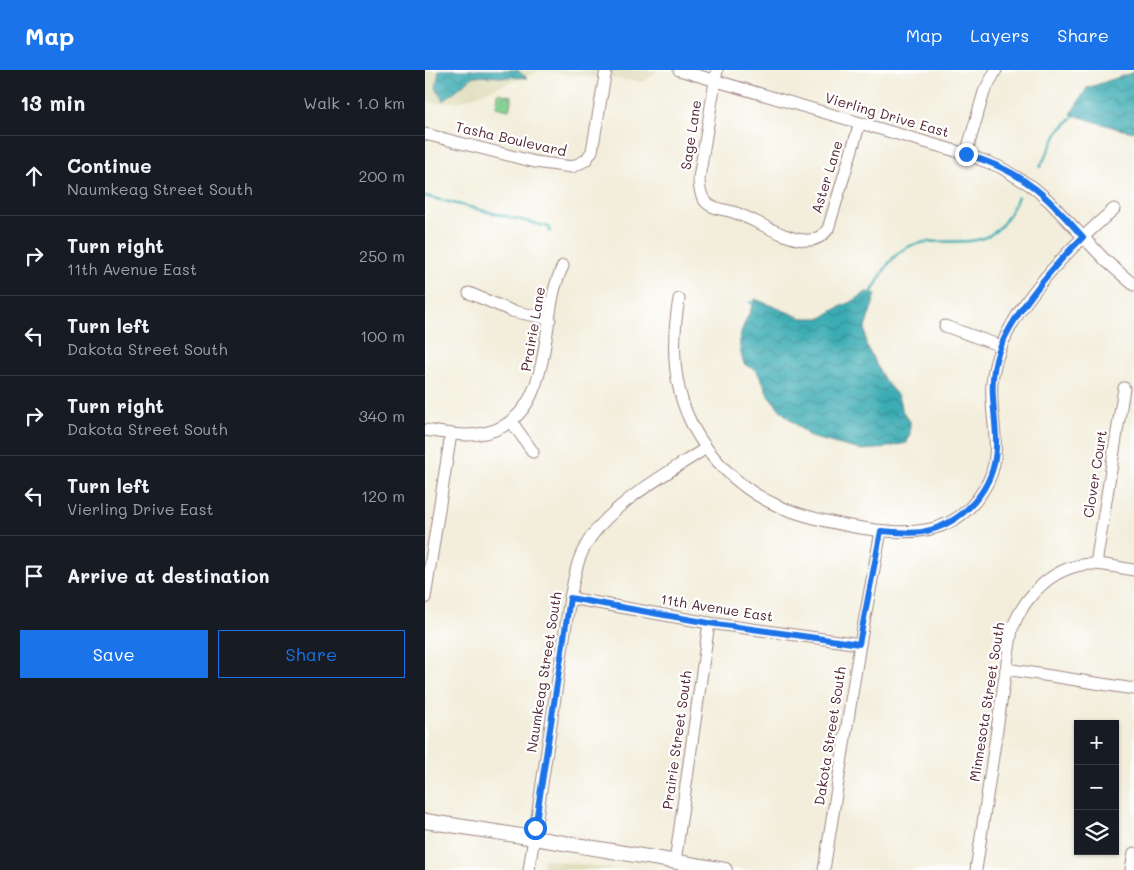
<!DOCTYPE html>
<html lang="en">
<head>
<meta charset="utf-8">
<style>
  body { margin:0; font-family:Mali,sans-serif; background:#20242c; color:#f1f3f6 }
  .controls { position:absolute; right:15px; bottom:15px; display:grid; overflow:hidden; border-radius:0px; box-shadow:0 1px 4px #0004 }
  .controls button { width:45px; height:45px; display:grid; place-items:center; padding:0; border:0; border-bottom:1px solid #363941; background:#171b24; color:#f1f3f6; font:25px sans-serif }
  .stop { position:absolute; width:15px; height:15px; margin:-11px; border:4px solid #1a73e8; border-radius:50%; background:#fff }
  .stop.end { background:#1a73e8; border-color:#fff; box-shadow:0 1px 5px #0008 }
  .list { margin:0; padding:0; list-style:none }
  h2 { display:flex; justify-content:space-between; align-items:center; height:65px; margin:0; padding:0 20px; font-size:21px }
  h2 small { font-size:16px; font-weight:400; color:#9ea1a6 }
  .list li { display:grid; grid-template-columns:32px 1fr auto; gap:15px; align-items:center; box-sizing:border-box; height:80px; padding:0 20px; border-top:1px solid #363941 }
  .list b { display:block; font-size:19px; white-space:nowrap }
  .list p { margin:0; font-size:16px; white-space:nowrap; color:#9ea1a6 }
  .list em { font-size:16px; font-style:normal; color:#9ea1a6 }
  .actions { display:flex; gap:10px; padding:15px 20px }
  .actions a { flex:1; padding:11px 0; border:1px solid #1a73e8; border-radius:0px; text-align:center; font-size:18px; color:#1a73e8 }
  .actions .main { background:#1a73e8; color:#fff }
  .icon { flex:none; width:28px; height:28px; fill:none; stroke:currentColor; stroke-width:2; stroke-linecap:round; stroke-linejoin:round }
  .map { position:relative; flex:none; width:709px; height:800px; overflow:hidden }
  header { display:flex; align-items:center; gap:30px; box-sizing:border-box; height:70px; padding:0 25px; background:#1a73e8; color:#fff }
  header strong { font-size:24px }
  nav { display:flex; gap:28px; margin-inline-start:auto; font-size:18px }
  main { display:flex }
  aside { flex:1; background:#171b24 }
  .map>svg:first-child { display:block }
  .built { fill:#dfddbb }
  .park { fill:url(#park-crowns); stroke:#66795f }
  .water { fill:url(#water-waves); stroke:#42666f }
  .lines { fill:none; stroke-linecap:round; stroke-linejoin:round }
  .stream { stroke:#3aacb3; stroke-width:2.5 }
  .minor-casing { stroke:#9e8683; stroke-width:13 }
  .major-casing { stroke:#9e8683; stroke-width:16 }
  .minor { stroke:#fff; stroke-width:11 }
  .major { stroke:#fff; stroke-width:14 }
  .route { stroke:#1a73e8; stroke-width:6 }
  .labels { text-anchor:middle; stroke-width:4.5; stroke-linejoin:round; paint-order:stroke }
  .street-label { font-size:14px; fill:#4a1f2b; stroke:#fff }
</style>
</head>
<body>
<header>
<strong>Map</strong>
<nav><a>Map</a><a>Layers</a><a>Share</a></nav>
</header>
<main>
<aside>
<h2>13 min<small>Walk · 1.0 km</small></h2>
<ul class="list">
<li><svg class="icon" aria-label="ahead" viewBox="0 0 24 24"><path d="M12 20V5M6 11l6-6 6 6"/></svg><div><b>Continue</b><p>Naumkeag Street South</p></div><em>200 m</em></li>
<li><svg class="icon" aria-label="right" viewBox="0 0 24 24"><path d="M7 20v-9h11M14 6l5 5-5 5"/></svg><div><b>Turn right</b><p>11th Avenue East</p></div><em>250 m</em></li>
<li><svg class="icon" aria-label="left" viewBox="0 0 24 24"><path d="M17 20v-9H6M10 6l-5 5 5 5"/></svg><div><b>Turn left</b><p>Dakota Street South</p></div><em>100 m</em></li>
<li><svg class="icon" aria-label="right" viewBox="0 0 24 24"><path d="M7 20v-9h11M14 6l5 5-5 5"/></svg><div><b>Turn right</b><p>Dakota Street South</p></div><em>340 m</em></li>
<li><svg class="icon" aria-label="left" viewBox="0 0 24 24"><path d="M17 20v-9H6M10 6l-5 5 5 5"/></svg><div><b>Turn left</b><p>Vierling Drive East</p></div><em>120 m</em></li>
<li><svg class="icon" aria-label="arrive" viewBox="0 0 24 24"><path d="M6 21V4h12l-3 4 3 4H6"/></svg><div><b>Arrive at destination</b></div></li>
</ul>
<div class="actions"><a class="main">Save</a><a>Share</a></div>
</aside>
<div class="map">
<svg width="709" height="800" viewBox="0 0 709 800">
  <defs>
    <pattern id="park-crowns" width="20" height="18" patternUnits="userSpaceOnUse" patternTransform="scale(1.25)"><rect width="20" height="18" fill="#82d393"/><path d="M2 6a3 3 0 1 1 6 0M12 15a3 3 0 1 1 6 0" fill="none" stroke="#72b57f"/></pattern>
    <pattern id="water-waves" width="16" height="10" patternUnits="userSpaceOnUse" patternTransform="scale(1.25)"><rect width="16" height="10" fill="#3aacb3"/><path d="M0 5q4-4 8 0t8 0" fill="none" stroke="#338b92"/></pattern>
  </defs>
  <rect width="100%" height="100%" fill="#fff"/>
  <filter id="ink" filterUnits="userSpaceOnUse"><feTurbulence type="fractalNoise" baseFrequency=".02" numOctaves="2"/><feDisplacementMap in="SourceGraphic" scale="10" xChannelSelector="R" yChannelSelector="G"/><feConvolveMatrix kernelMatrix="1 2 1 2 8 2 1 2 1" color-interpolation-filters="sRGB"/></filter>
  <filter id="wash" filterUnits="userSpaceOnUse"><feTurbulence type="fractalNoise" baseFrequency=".0096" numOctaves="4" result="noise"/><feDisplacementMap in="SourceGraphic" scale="20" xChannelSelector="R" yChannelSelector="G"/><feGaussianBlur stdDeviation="1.12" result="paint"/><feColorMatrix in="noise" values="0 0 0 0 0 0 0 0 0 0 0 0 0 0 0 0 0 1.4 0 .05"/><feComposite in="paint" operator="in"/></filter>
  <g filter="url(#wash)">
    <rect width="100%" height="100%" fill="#f2eedb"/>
    <!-- built -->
    <g class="built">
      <path d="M 0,0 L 234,0 L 219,12 L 116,1 L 33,32 L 8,33 L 0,31 Z"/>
      <path d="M 119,789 L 194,800 L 117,800 Z"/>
    </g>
    <!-- park -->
    <path class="park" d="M 73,23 L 87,26 L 84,40 L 71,37 Z"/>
    <!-- water -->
    <g class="water">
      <path d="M 14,0 L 92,0 L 102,8 L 49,6 L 18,31 L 11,18 Z"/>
      <path d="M 709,2 L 709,62 L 693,59 L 646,44 L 662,18 Z"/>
      <path d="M 441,222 L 451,224 L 440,258 L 441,275 L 460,311 L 473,326 L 478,342 L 485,351 L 485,364 L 482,373 L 453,379 L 435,380 L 385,367 L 358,343 L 343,325 L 338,312 L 331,300 L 319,294 C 308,264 321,255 330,229 L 377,248 L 397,248 C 411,236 428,234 441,222 Z"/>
    </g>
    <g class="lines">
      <!-- stream -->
      <g class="stream">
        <path d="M 615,97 L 633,62 L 650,45 L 653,45"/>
        <path d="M 0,126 L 124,157 L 125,162"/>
        <path d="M 445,225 C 454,210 462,191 476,181 C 505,160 550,185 575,157 C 583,149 588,137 593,127"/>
        <path d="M 325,232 L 330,235"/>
      </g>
    </g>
  </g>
  <g filter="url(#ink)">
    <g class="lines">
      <defs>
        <g id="minor">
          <path d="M 254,0 L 541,84 L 575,97 L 608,117 L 624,131 L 681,191 L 709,215"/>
          <path d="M 292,0 L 274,108 C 274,117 275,127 282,133 C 290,140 299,139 308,142 C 330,149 358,169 380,170 C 390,171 397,167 403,159 L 435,53"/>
          <path d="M 0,64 L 110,92 L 147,97 L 161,90 L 167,81 L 181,0"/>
          <path d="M 541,84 L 559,22 L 571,0"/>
          <path d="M 44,223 L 87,241 L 125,249"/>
          <path d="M 254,229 C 244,286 249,339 287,385 C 327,434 371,446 430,457 C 481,465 529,469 559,419 C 581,385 564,350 567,313 C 572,249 643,179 689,139"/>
          <path d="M 520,256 L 576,276"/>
          <path d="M 86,351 L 108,382"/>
          <path d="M 0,360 C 14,362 28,365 42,365 C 123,363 116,278 129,221 C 131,213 134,204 138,196"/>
          <path d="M 671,494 L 699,318"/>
          <path d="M 0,528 L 26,364"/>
          <path d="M 145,528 L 284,553 L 435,574"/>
          <path d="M 581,599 L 709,619"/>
          <path d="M 250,792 L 284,553"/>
          <path d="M 104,800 L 145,528 C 149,511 151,492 160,477 C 181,436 242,404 281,378"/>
          <path d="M 399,800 L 435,574 L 456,461"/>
          <path d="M 551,800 L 587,559 C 600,524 631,493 671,494 C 683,495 696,498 709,500"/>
          <path d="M 706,800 L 709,783"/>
        </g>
        <path id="major" d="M 0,751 L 109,768 L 300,800"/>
      </defs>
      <!-- minor casing -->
      <use href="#minor" class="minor-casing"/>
      <!-- major casing -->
      <use href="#major" class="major-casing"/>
      <!-- minor -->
      <use href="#minor" class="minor"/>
      <!-- major -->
      <use href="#major" class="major"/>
    </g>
  </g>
  <g class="lines" filter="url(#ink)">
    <!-- route -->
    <path class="route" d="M 110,758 L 145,528 L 284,553 L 434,574 L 456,461 C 469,462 484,464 497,462 C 538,454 570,419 571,377 C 572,347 563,321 571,290 C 581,251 629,195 658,167 C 642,150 627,131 608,117 C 588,101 565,92 541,84"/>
  </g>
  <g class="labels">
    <!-- street labels -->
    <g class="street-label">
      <text transform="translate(462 45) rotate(16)" y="5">Vierling Drive East</text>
      <text transform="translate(266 65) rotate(-81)" y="5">Sage Lane</text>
      <text transform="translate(86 69) rotate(13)" y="5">Tasha Boulevard</text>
      <text transform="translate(402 107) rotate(-73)" y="5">Aster Lane</text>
      <text transform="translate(108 259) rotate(-80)" y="5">Prairie Lane</text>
      <text transform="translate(670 404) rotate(-81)" y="5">Clover Court</text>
      <text transform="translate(292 538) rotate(9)" y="5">11th Avenue East</text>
      <text transform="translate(119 602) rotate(-81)" y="5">Naumkeag Street South</text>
      <text transform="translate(562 632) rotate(-81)" y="5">Minnesota Street South</text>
      <text transform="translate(405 666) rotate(-81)" y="5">Dakota Street South</text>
      <text transform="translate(252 670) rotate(-82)" y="5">Prairie Street South</text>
    </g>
  </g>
</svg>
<div class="controls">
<button>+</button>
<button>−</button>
<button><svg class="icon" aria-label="layers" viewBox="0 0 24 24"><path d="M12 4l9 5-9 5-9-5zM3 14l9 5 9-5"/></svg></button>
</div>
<div class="stop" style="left:110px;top:758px"></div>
<div class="stop end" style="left:541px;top:84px"></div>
</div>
</main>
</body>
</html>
